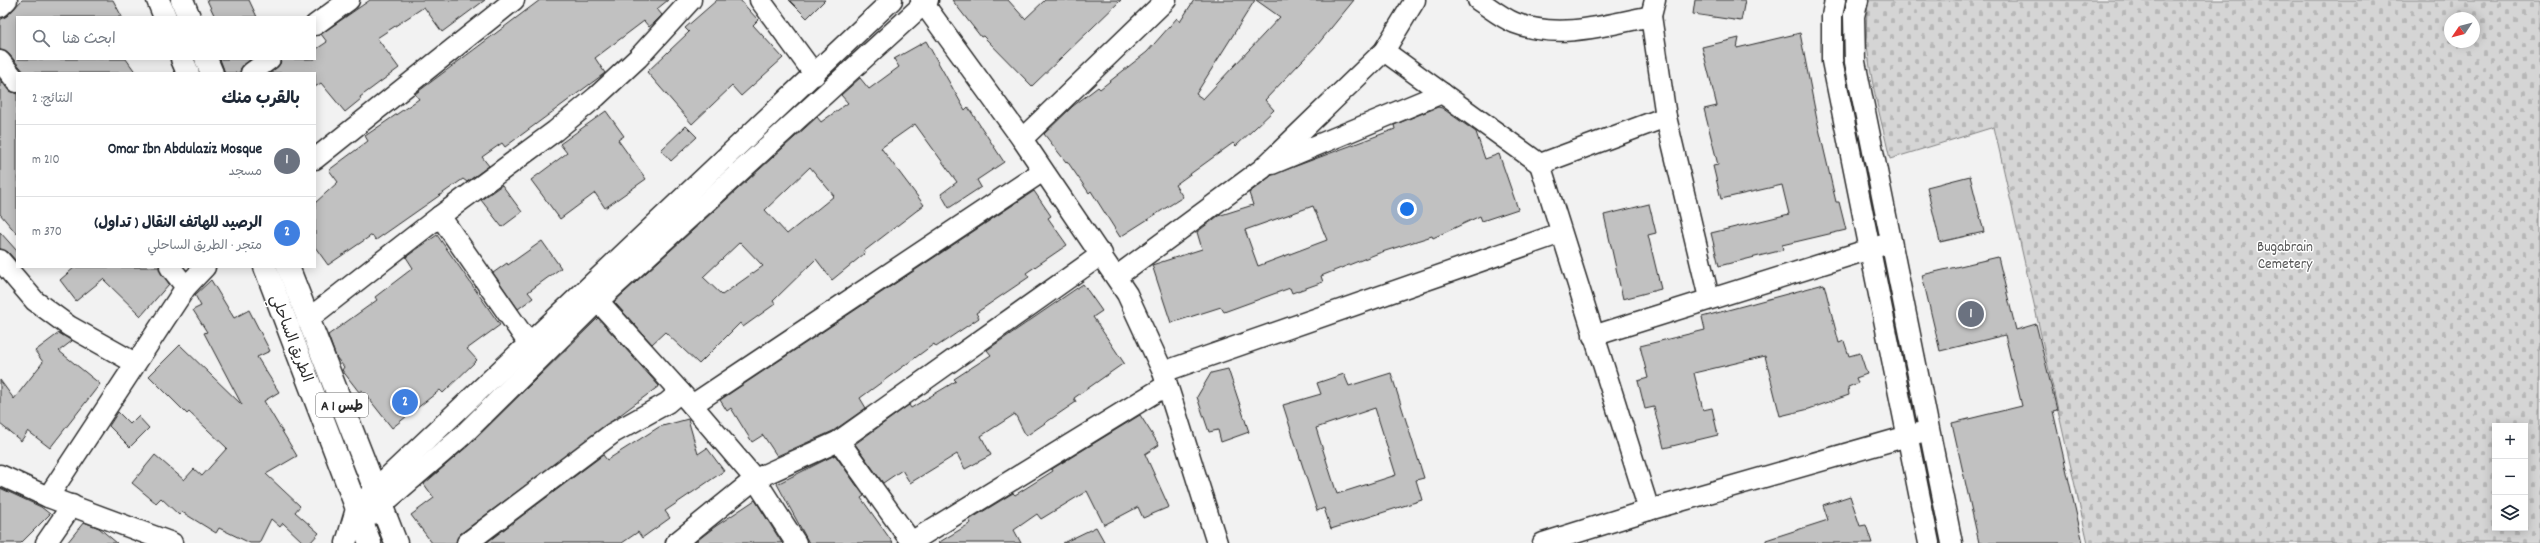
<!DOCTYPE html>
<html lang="ar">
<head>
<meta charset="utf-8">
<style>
  body { margin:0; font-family:Dekko,"Playpen Sans Arabic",sans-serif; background:#f2f2f3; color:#1f2937; direction:rtl }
  .controls { position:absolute; right:12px; bottom:12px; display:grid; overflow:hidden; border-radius:0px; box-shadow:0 2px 10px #0003 }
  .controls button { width:36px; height:36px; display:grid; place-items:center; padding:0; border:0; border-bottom:1px solid #e0e1e3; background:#fff; color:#1f2937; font:20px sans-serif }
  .compass { position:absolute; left:2444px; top:12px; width:36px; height:36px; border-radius:50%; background:#fff; box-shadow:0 2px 10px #0003; rotate:235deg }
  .you { position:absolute; left:1407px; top:209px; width:14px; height:14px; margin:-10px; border:3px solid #fff; border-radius:50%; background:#1a73e8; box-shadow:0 0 0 6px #1a73e833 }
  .badge { display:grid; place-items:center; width:26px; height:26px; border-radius:50%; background:#1f6fb2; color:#fff; font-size:13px; font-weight:700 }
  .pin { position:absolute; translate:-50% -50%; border:2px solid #fff; box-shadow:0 1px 4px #0006 }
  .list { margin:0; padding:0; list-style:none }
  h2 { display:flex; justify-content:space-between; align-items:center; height:52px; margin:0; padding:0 16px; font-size:17px }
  h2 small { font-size:13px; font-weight:400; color:#747a83 }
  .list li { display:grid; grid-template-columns:26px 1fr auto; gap:12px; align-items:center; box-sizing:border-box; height:72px; padding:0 16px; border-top:1px solid #e0e1e3 }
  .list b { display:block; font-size:15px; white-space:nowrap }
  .list p { margin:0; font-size:13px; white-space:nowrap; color:#747a83 }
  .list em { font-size:13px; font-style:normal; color:#747a83 }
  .icon { flex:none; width:22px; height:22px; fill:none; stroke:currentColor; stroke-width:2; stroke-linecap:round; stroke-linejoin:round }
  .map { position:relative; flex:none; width:2540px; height:543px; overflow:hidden; direction:ltr }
  .search { position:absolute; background:#fff; box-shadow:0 2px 10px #0003; left:16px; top:16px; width:300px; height:44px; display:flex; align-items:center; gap:10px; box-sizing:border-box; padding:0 14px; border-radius:0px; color:#747a83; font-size:15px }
  .panel { position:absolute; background:#fff; box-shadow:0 2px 10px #0003; left:16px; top:72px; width:300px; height:196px; border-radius:0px; direction:rtl }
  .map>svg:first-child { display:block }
  .cemetery { fill:url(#cemetery-stones); stroke:#808080; fill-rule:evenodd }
  .building { fill:#c1c1c1; stroke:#2b2b2b; fill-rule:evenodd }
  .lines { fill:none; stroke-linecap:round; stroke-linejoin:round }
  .minor-casing { stroke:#2b2b2b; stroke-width:23 }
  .highway-casing { stroke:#2b2b2b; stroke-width:25 }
  .minor { stroke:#fff; stroke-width:20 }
  .highway { stroke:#fff; stroke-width:22 }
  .labels { text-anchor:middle; stroke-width:3; stroke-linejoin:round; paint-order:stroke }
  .shield { fill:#fff; stroke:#6b6b6b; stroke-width:1 }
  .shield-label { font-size:14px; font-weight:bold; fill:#2b2b2b }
  .park-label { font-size:15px; fill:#565656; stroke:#fff }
  .street-label { font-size:15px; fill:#2b2b2b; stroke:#fff }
</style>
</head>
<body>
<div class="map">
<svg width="2540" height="543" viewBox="0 0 2540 543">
  <defs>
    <pattern id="cemetery-stones" width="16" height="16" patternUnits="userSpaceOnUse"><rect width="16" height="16" fill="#d5d5d5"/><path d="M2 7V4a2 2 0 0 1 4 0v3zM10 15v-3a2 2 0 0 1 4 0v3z" fill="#b7b7b7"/></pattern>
  </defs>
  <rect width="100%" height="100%" fill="#f2f2f2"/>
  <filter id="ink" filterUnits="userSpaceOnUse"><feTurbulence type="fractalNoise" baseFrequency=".025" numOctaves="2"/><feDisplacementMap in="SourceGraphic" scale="8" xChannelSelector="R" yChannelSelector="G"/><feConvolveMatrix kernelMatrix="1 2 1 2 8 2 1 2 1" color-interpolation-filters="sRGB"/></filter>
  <g filter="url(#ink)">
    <!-- cemetery -->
    <path class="cemetery" d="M 1869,0 L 2540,0 L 2540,543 L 2088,543 L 1994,127 L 1890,159 C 1880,113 1859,45 1869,0 ZM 2450,18 L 2474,18 L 2474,42 L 2450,42 ZM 2495,426 L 2525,426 L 2525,528 L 2495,528 Z"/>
    <!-- building -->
    <g class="building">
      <path d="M 22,0 L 113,0 L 122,17 L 17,17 L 17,59 L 126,59 L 136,73 L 25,73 L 9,54 L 0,50 L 0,20 L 8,15 Z"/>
      <path d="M 207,0 L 249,0 L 257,17 L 215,17 Z"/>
      <path d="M 370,0 L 485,0 L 442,32 L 424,7 L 377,38 L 399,68 L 360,97 L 361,99 L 345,112 L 321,83 L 315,87 L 315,73 L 270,73 L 280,64 L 281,59 L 315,59 L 315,50 L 327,42 L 321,34 Z"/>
      <path d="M 540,0 L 668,0 L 657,9 L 662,15 L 654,23 L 649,27 L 644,21 L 595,58 L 605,73 L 505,147 L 502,143 L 482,157 L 489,166 L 467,182 L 463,179 L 376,240 L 372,235 L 328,265 L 315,247 L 315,203 L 338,182 L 329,170 L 368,141 L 365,136 L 419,99 L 415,94 Z"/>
      <path d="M 717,0 L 740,0 L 758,20 L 753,25 L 783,58 L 741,96 L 732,86 L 692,124 L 647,72 L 689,32 L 685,28 Z"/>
      <path d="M 789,0 L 825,0 L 807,18 Z"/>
      <path d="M 952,0 L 1008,0 L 1025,19 L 1045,0 L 1121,0 L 1032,86 L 983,36 L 981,37 Z"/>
      <path d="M 1194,0 L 1255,0 L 1196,94 L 1203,99 L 1280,17 L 1256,0 L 1354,0 L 1318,44 L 1265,100 L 1274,110 L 1236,146 L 1233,143 L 1175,185 L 1183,197 L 1120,237 L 1091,191 L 1089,193 L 1067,161 L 1066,162 L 1044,134 L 1073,106 L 1098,87 L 1100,89 L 1147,52 L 1177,18 L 1180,22 Z"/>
      <path d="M 1695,0 L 1745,0 L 1741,21 L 1693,14 Z"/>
      <path d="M 1800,33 L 1817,120 L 1836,202 L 1839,202 L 1846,230 L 1782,245 L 1783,250 L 1719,266 L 1711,233 L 1789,214 L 1782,185 L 1721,199 L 1713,166 L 1718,165 L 1704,109 L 1717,106 L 1702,47 L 1739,38 L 1737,48 Z"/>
      <path d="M 926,41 L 965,110 L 968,107 L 1004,162 L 977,180 L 981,187 L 949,208 L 941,194 L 957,182 L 915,124 L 881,148 L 924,205 L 863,252 L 864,254 L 832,280 L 816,259 L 773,301 L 775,304 L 743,327 L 740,323 L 699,364 L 665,332 L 652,344 L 614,302 L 817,117 L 821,122 L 848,103 L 841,95 L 860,78 L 869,89 L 899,67 L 894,59 ZM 810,167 L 834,196 L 787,234 L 765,210 ZM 740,242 L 763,266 L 722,295 L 703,277 Z"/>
      <path d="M 220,59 L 251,59 L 241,68 L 240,73 L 225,73 Z"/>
      <path d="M 0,79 L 8,90 L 17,94 L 17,234 L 0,214 Z"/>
      <path d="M 1438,107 L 1442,108 L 1476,132 L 1485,159 L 1499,154 L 1518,209 L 1482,221 L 1480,216 L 1433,238 L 1432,236 L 1379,253 L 1321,276 L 1323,282 L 1292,293 L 1290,288 L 1224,312 L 1221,307 L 1171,323 L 1152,265 L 1202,249 L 1197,232 L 1218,216 L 1253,205 L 1249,193 L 1272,175 L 1395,129 L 1394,125 ZM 1313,206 L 1327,240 L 1258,266 L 1245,230 Z"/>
      <path d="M 606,111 L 624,136 L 618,140 L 646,179 L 605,208 L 595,193 L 560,219 L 531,180 L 567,153 L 560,144 Z"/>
      <path d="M 686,126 L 697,137 L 671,161 L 661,150 Z"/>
      <path d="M 1970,176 L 1984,232 L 1940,242 L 1927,187 Z"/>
      <path d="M 502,185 L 522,212 L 502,227 L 481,200 Z"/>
      <path d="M 1034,191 L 1051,216 L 1048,218 L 1067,245 L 1026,273 L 1029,277 L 976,313 L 979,318 L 936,347 L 934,344 L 860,398 L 866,408 L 833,431 L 777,456 L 763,435 L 752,442 L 731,408 L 727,411 L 720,400 Z"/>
      <path d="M 1649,204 L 1656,233 L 1648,235 L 1661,289 L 1623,299 L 1604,215 Z"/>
      <path d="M 0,232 L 17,251 L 17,262 L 8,252 L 0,249 Z"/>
      <path d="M 437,235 L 500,325 L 467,349 L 477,360 L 443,393 L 440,390 L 392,428 L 362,390 L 359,392 L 342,370 L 344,367 L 336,357 L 328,335 L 377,300 L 375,297 L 413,268 L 406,257 Z"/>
      <path d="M 542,241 L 561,268 L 528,292 L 533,298 L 518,309 L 493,273 L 507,263 L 508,265 Z"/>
      <path d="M 1998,257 L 2016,330 L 2036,324 L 2057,410 L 2053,411 L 2083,543 L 1979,543 L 1952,423 L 2022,406 L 2005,335 L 1940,351 L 1922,275 Z"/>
      <path d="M 75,267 L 159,267 L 169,284 L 141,316 L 103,279 L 76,301 L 60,280 Z"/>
      <path d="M 211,280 L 234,318 L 249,310 L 270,351 L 257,357 L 279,392 L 264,401 L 297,456 L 266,474 L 300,506 L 295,512 L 319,533 L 310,543 L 304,543 L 283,523 L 280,527 L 271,519 L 259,543 L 250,543 L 219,528 L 216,533 L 182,512 L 179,515 L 161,498 L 156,503 L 132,483 L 155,455 L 184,480 L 194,469 L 202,476 L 227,448 L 189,412 L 187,414 L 149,376 L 180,345 L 242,405 L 204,333 L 207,332 L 193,310 L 201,306 L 195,295 Z"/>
      <path d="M 1083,284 L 1102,311 L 1093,317 L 1124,363 L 1074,398 L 1076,402 L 1026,436 L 1015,414 L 981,436 L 991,455 L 965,469 L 957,454 L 910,483 L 902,470 L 883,483 L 855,444 L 909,405 L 911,408 L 956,381 L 954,379 L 991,355 L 987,350 Z"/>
      <path d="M 1824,284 L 1839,343 L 1844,341 L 1849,356 L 1860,353 L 1867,374 L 1856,378 L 1858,383 L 1848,387 L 1849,395 L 1809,409 L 1780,416 L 1765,356 L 1694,373 L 1703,410 L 1712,408 L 1718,435 L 1664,448 L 1654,407 L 1645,409 L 1638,381 L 1648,378 L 1640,346 L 1705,330 L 1702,317 Z"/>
      <path d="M 598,318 L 659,386 L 460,534 L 456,543 L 432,543 L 411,515 L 434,498 L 424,484 L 470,444 Z"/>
      <path d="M 59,333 L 72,341 L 59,351 L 100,384 L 50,448 L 28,431 L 21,441 L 0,424 L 0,380 L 14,399 L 43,362 L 35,351 Z"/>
      <path d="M 1228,369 L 1249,432 L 1221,442 L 1218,430 L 1209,432 L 1197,397 L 1211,373 Z"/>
      <path d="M 1391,373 L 1424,478 L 1416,480 L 1422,500 L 1331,529 L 1324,508 L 1317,511 L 1283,405 L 1321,394 L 1317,383 L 1344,374 L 1349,386 ZM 1375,408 L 1396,475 L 1337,494 L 1316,428 Z"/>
      <path d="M 118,412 L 130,424 L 138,416 L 149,428 L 130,447 L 109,426 Z"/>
      <path d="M 1140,415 L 1159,445 L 1145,454 L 1169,507 L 1143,518 L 1138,507 L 1104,525 L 1087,491 L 1041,519 L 1037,514 L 1014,530 L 1021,543 L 938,543 L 971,523 L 969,520 L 1013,493 L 1015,495 L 1053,471 L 1052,469 Z"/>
      <path d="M 688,419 L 698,454 L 707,448 L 724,471 L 665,511 L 670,518 L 642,538 L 638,532 L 622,543 L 486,543 L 603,455 L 607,460 L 659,427 Z"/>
      <path d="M 835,455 L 864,496 L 861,498 L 893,543 L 809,543 L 777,484 Z"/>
      <path d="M 0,488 L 41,507 L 50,514 L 21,543 L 0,543 Z"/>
      <path d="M 1850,496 L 1860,526 L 1866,525 L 1872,543 L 1766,543 L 1766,540 L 1828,520 L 1823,505 Z"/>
      <path d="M 755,500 L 782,543 L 694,543 L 716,526 Z"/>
      <path d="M 84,522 L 99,528 L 117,543 L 67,543 Z"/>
      <path d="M 1096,527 L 1105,543 L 1063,543 Z"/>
    </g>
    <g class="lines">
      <defs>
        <g id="minor">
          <path d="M 760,0 L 815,75"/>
          <path d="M 921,0 L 1022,139 L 1127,294 L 1163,372 L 1217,543"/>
          <path d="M 1478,0 C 1489,7 1502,18 1515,23 C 1559,40 1607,25 1651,16"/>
          <path d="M 1655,0 L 1651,16 L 1666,117 L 1709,298"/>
          <path d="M 1835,0 L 1832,16 L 1832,61 L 1929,543"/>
          <path d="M 1858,0 L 1854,16 L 1855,62 L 1952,543"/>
          <path d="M 0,7 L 7,0"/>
          <path d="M 315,25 L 349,0"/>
          <path d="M 1384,51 L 1540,164"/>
          <path d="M 0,61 L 17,82"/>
          <path d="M 251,73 L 270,59"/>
          <path d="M 1022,139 L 1166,0"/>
          <path d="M 315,159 L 514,0"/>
          <path d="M 1272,164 L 1442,93"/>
          <path d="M 440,216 L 529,344"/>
          <path d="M 0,260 L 35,301 L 69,326 L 135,363"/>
          <path d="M 170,267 L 186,287"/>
          <path d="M 1116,277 L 1262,169 L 1384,51 L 1415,0"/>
          <path d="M 598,301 L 692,405 L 755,479 L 796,543"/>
          <path d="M 307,320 L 440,216 L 555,131 L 596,97 L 638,58 L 691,0"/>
          <path d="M 1593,336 L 1883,245"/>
          <path d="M 1163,372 L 1561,233"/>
          <path d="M 692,405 L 1043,171"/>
          <path d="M 839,441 L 912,543"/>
          <path d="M 0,475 L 48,497 L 172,543"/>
          <path d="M 48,497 L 186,287 L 205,267"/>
          <path d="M 1649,510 L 1540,164 L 1666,117"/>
          <path d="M 362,522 L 462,436 L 598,301 L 928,0"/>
          <path d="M 911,542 L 1167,385"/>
          <path d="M 46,543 L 72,505"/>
          <path d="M 346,543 L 356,509 L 375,489 L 892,0"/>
          <path d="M 467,543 L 613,433 L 667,403 L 680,392"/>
          <path d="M 676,543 L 755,479 L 839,441 L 1102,254"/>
          <path d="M 1543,543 L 1649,510 L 1922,432"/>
        </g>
        <g id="highway">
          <path d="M 158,0 L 165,17"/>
          <path d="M 182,0 L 189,17"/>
          <path d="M 182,59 L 188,73"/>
          <path d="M 206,59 L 212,73"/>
          <path d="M 265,267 L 370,543"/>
          <path d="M 288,267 L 396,543"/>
        </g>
      </defs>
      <!-- minor casing -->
      <use href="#minor" class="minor-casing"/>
      <!-- highway casing -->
      <use href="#highway" class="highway-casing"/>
      <!-- minor -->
      <use href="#minor" class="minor"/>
      <!-- highway -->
      <use href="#highway" class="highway"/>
    </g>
  </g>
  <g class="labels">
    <!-- shield labels -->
    <rect class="shield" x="316" y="393" width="52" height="24" rx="3"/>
    <g class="shield-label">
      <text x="342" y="410">A 1 طس</text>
    </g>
    <!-- park labels -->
    <g class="park-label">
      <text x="2285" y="251">Bugabrain<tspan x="2285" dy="17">Cemetery</tspan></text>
    </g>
    <!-- street labels -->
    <g class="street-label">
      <text transform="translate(292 338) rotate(69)" y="5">الطريق الساحلي</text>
    </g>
  </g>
</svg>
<div class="controls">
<button>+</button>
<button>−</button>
<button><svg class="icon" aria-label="layers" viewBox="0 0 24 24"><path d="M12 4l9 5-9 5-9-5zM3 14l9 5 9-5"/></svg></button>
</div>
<svg class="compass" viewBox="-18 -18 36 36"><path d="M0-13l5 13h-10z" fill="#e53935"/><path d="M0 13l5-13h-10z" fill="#747a83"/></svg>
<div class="you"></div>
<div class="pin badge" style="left:1971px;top:314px;background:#6b7280">1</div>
<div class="pin badge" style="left:405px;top:402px;background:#3f7fe0">2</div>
<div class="search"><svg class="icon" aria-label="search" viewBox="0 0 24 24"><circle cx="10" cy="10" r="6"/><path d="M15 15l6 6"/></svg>ابحث هنا</div>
<section class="panel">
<h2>بالقرب منك<small>النتائج: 2</small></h2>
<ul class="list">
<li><span class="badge" style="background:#6b7280">1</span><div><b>Omar Ibn Abdulaziz Mosque</b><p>مسجد</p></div><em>210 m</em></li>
<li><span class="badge" style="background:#3f7fe0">2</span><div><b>الرصيد للهاتف النقال ( تداول)</b><p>متجر · الطريق الساحلي</p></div><em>370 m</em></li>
</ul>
</section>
</div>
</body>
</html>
